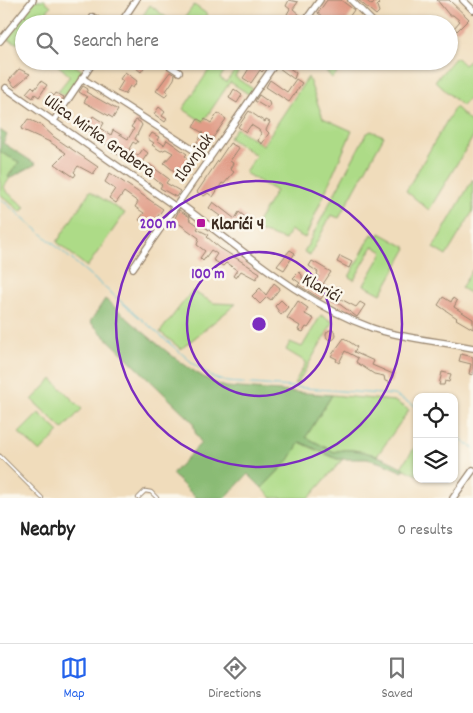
<!DOCTYPE html>
<html lang="en">
<head>
<meta charset="utf-8">
<style>
  body { margin:0; font-family:Dekko,sans-serif; background:#f2f2f2; color:#222 }
  .controls { position:absolute; right:15px; bottom:15px; display:grid; overflow:hidden; border-radius:10px; box-shadow:0 1px 4px #0004 }
  .controls button { width:45px; height:45px; display:grid; place-items:center; padding:0; border:0; border-bottom:1px solid #e0e0e0; background:#fff; color:#222; font:25px sans-serif }
  .list { margin:0; padding:0; list-style:none }
  h2 { display:flex; justify-content:space-between; align-items:center; height:65px; margin:0; padding:0 20px; font-size:21px }
  h2 small { font-size:16px; font-weight:400; color:#767676 }
  .icon { flex:none; width:28px; height:28px; fill:none; stroke:currentColor; stroke-width:2; stroke-linecap:round; stroke-linejoin:round }
  .map { position:relative; flex:none; width:473px; height:498px; overflow:hidden }
  .search { position:absolute; background:#fff; box-shadow:0 1px 4px #0004; left:15px; right:15px; top:15px; height:55px; display:flex; align-items:center; gap:12px; box-sizing:border-box; padding:0 18px; border-radius:28px; color:#767676; font-size:19px }
  .sheet { height:145px; background:#fff }
  nav { display:flex; justify-content:space-around; align-items:center; box-sizing:border-box; height:70px; border-top:1px solid #e0e0e0; background:#fff; font-size:14px; color:#767676 }
  nav a { display:grid; justify-items:center; gap:2px }
  nav .on { color:#2563eb }
  .map>svg:first-child { display:block }
  .green { fill:#addb87; stroke:#748252 }
  .forest { fill:#8abb74; stroke:#627249 }
  .lines { fill:none; stroke-linecap:round; stroke-linejoin:round }
  .stream { stroke:#53bcd0; stroke-width:1 }
  .building { fill:#e19d88 }
  .service-casing { stroke:#96836c; stroke-width:4.5 }
  .minor-casing { stroke:#96836c; stroke-width:8 }
  .service { stroke:#fff; stroke-width:2.5 }
  .minor { stroke:#fff; stroke-width:5.5 }
  .ring { fill:none; stroke:#7b2cbf; stroke-width:2.5 }
  .poi-dot { fill:#b5179e; stroke:#fbf7ec; stroke-width:2 }
  .labels { text-anchor:middle; stroke-width:5; stroke-linejoin:round; paint-order:stroke }
  .street-label { font-size:18px; fill:#3b2a1e; stroke:#fbf7ec }
  .poi-label { font-size:18px; font-weight:bold; fill:#3b2a1e; stroke:#fbf7ec; text-anchor:start }
  .centre { fill:#7b2cbf; stroke:#fbf7ec; stroke-width:2.5 }
  .ring-label { font-size:15px; text-anchor:middle; font-weight:bold; fill:#7b2cbf; stroke:#fbf7ec; stroke-width:5; stroke-linejoin:round; paint-order:stroke }
</style>
</head>
<body>
<div class="map">
<svg width="473" height="498" viewBox="0 0 473 498">
  <rect width="100%" height="100%" fill="#fbf7ec"/>
  <filter id="ink" filterUnits="userSpaceOnUse"><feTurbulence type="fractalNoise" baseFrequency=".02" numOctaves="2"/><feDisplacementMap in="SourceGraphic" scale="10" xChannelSelector="R" yChannelSelector="G"/><feConvolveMatrix kernelMatrix="1 2 1 2 8 2 1 2 1" color-interpolation-filters="sRGB"/></filter>
  <filter id="wash" filterUnits="userSpaceOnUse"><feTurbulence type="fractalNoise" baseFrequency=".0096" numOctaves="4" result="noise"/><feDisplacementMap in="SourceGraphic" scale="20" xChannelSelector="R" yChannelSelector="G"/><feGaussianBlur stdDeviation="1.12" result="paint"/><feColorMatrix in="noise" values="0 0 0 0 0 0 0 0 0 0 0 0 0 0 0 0 0 1.4 0 .05"/><feComposite in="paint" operator="in"/></filter>
  <g filter="url(#wash)">
    <rect width="100%" height="100%" fill="#f0dcbb"/>
    <!-- green -->
    <g class="green">
      <path d="M 35,0 L 44,0 L 51,6 L 37,24 L 24,24 L 24,46 L 5,38 Z"/>
      <path d="M 150,5 L 175,24 L 152,24 L 142,17 Z"/>
      <path d="M 194,5 L 207,14 L 201,24 L 180,24 Z"/>
      <path d="M 473,56 L 473,94 L 462,106 L 435,81 L 456,57 L 464,65 Z"/>
      <path d="M 53,61 L 69,61 L 84,72 L 67,97 L 58,91 L 70,76 Z"/>
      <path d="M 215,61 L 231,61 L 220,78 L 226,82 L 242,62 L 244,63 L 235,77 L 253,89 L 250,95 L 230,82 L 203,122 L 183,109 Z"/>
      <path d="M 317,61 L 330,61 L 339,71 L 332,78 Z"/>
      <path d="M 308,77 L 323,118 L 352,131 L 305,238 L 290,230 L 285,240 L 253,229 L 276,191 L 245,173 L 256,155 L 229,138 L 236,128 L 263,145 Z"/>
      <path d="M 455,107 L 473,124 L 473,137 L 429,210 L 406,191 Z"/>
      <path d="M 371,131 L 384,136 L 339,218 L 331,215 L 310,255 L 304,252 L 366,134 Z"/>
      <path d="M 0,152 L 19,162 L 8,176 L 10,178 L 4,187 L 6,191 L 25,207 L 21,212 L 0,194 Z"/>
      <path d="M 473,179 L 473,211 L 446,256 L 433,248 Z"/>
      <path d="M 90,191 L 125,213 L 87,267 L 57,242 Z"/>
      <path d="M 380,233 L 407,248 L 381,294 L 364,285 L 383,252 L 373,246 L 354,280 L 349,277 L 372,234 L 378,237 Z"/>
      <path d="M 473,269 L 473,295 L 461,288 Z"/>
      <path d="M 192,291 L 214,303 L 236,304 L 181,349 L 160,332 Z"/>
      <path d="M 321,315 L 333,322 L 297,384 L 294,384 L 306,362 L 286,350 L 290,342 L 302,347 Z"/>
      <path d="M 52,379 L 82,409 L 63,429 L 32,400 Z"/>
      <path d="M 332,395 L 394,401 L 409,410 L 377,456 C 365,452 346,447 334,452 L 306,437 Z"/>
      <path d="M 39,413 L 59,432 L 40,452 L 19,433 Z"/>
      <path d="M 299,442 L 337,459 L 343,459 L 309,498 L 272,498 L 262,488 L 289,460 Z"/>
      <path d="M 417,444 L 417,475 L 401,467 Z"/>
    </g>
    <!-- forest -->
    <g class="forest">
      <path d="M 0,130 L 7,135 L 3,143 L 36,164 L 10,178 L 8,177 L 19,162 L 0,152 Z"/>
      <path d="M 105,299 C 135,324 190,377 226,387 L 332,395 L 306,437 L 334,452 C 354,444 388,459 405,469 L 403,472 L 382,463 L 367,459 L 337,459 L 300,442 L 289,460 L 262,488 L 248,474 L 225,498 L 196,498 L 172,474 L 201,443 L 195,432 L 193,422 L 90,322 Z"/>
    </g>
    <g class="lines">
      <!-- stream -->
      <g class="stream">
        <path d="M 0,198 L 195,365 L 214,378 L 227,382 L 394,395 L 417,407"/>
        <path d="M 454,434 L 473,448"/>
      </g>
    </g>
    <g id="blocks">
      <!-- building -->
      <g class="building">
        <path d="M 289,0 L 298,2 L 293,9 L 300,15 L 294,23 L 288,18 L 289,16 L 287,14 L 290,9 L 286,6 Z"/>
        <path d="M 327,0 L 341,0 L 354,10 L 344,24 L 340,24 L 335,19 L 330,24 L 317,24 L 323,17 L 318,13 Z"/>
        <path d="M 358,0 L 365,0 L 372,5 L 376,1 L 379,4 L 377,6 L 379,12 L 376,15 Z"/>
        <path d="M 437,0 L 449,0 L 469,19 L 457,31 L 454,28 L 460,21 L 453,15 L 449,15 Z"/>
        <path d="M 127,61 L 139,61 L 145,66 L 141,72 Z"/>
        <path d="M 241,61 L 259,61 L 263,64 L 265,62 L 268,64 L 262,72 L 260,70 L 251,83 L 243,78 L 250,67 Z"/>
        <path d="M 283,63 L 296,73 L 294,79 L 279,68 Z"/>
        <path d="M 19,69 L 30,74 L 15,87 L 9,80 Z"/>
        <path d="M 125,72 L 137,81 L 133,88 L 130,86 L 125,94 L 117,91 L 123,81 L 120,79 Z"/>
        <path d="M 170,72 L 175,75 L 174,79 L 166,91 L 168,92 L 165,97 L 156,91 Z"/>
        <path d="M 296,79 L 302,83 L 289,102 L 266,87 L 270,80 L 287,92 Z"/>
        <path d="M 41,81 L 47,85 L 39,97 L 35,94 L 33,98 L 26,93 L 32,86 L 35,89 Z"/>
        <path d="M 83,86 L 88,89 L 86,92 L 118,110 L 113,118 L 84,102 L 87,97 L 79,92 Z"/>
        <path d="M 234,89 L 242,95 L 237,103 L 229,98 Z"/>
        <path d="M 50,93 L 54,96 L 56,93 L 64,97 L 61,102 L 58,100 L 51,109 L 45,104 L 46,102 L 44,101 Z"/>
        <path d="M 259,95 L 269,102 L 270,106 L 268,109 L 255,101 Z"/>
        <path d="M 159,107 L 165,112 L 162,116 L 167,119 L 165,122 L 154,114 Z"/>
        <path d="M 249,111 L 265,122 L 266,120 L 270,122 L 266,130 L 269,133 L 262,144 L 258,141 L 261,133 L 259,130 L 251,125 L 246,132 L 238,127 Z"/>
        <path d="M 218,113 L 226,119 L 206,148 L 197,142 L 203,133 L 193,127 L 198,119 L 203,122 L 205,119 L 211,123 Z"/>
        <path d="M 93,116 L 104,123 L 101,128 L 104,131 L 111,135 L 113,130 L 128,139 L 134,129 L 131,127 L 136,120 L 140,122 L 142,125 L 135,139 L 138,141 L 136,144 L 133,142 L 129,149 L 138,156 L 143,149 L 148,153 L 138,168 L 108,148 L 110,146 L 91,137 L 93,134 L 81,127 L 85,122 L 88,124 Z"/>
        <path d="M 28,119 L 41,125 L 54,137 L 98,167 L 93,174 L 78,166 L 74,172 L 76,174 L 74,177 L 55,164 L 66,153 L 50,142 L 21,129 Z"/>
        <path d="M 152,133 L 159,137 L 157,140 L 164,145 L 167,140 L 187,154 L 185,156 L 195,163 L 184,179 L 164,163 L 173,153 L 166,149 L 161,151 L 152,145 L 154,143 L 148,139 Z"/>
        <path d="M 230,143 L 239,148 L 230,161 L 233,163 L 230,169 L 234,172 L 224,184 L 222,183 L 213,197 L 208,193 L 204,196 L 197,192 Z"/>
        <path d="M 149,164 L 169,179 L 166,183 L 180,191 L 176,197 L 160,188 L 162,185 L 145,171 Z"/>
        <path d="M 110,173 L 163,209 L 155,220 L 156,226 L 154,230 L 139,220 L 144,213 L 135,207 L 138,202 L 124,192 L 116,203 L 109,198 L 115,189 L 105,182 Z"/>
        <path d="M 213,202 L 235,219 L 239,212 L 250,221 L 247,225 L 240,221 L 236,228 L 226,223 L 224,225 L 217,220 L 220,216 L 209,208 Z"/>
        <path d="M 179,210 L 190,217 L 189,219 L 199,226 L 197,229 L 209,235 L 207,237 L 220,248 L 260,273 L 256,279 L 241,271 L 236,278 L 233,276 L 237,270 L 226,263 L 223,266 L 213,260 L 217,254 L 211,250 L 203,261 L 200,258 L 205,251 L 197,245 L 199,238 L 174,220 Z"/>
        <path d="M 290,250 L 295,253 L 284,270 L 277,266 Z"/>
        <path d="M 340,256 L 352,262 L 349,268 L 337,262 Z"/>
        <path d="M 312,261 L 331,272 L 323,284 L 328,287 L 321,299 L 298,285 L 300,283 L 293,278 L 299,272 L 302,275 L 302,278 L 314,285 L 319,276 L 317,274 L 318,272 L 309,266 Z"/>
        <path d="M 274,283 L 280,288 L 271,300 L 267,297 L 260,304 L 252,296 L 260,288 L 266,295 Z"/>
        <path d="M 338,286 L 342,289 L 337,297 L 356,307 L 360,302 L 365,305 L 357,317 L 338,303 L 330,301 Z"/>
        <path d="M 443,297 L 451,302 L 453,298 L 457,301 L 454,307 L 473,319 L 473,329 L 456,319 L 457,318 L 438,305 Z"/>
        <path d="M 281,300 L 288,307 L 281,315 L 275,306 Z"/>
        <path d="M 298,301 L 308,308 L 305,314 L 314,319 L 308,328 L 306,327 L 303,332 L 298,330 L 300,326 L 287,318 Z"/>
        <circle cx="331" cy="335" r="5"/>
        <path d="M 344,338 L 357,347 L 354,352 L 374,361 L 372,365 L 393,374 L 391,383 L 385,381 L 384,376 L 374,374 L 356,362 L 358,358 L 345,351 L 339,363 L 336,361 L 337,359 L 331,356 Z"/>
        <path d="M 461,354 L 473,357 L 473,375 L 469,374 L 471,364 L 459,361 Z"/>
        <path d="M 442,372 L 451,374 L 449,382 L 445,381 L 444,385 L 439,385 Z"/>
      </g>
    </g>
  </g>
  <g filter="url(#ink)">
    <use href="#blocks" fill-opacity="0" stroke="#96836c" stroke-width="1"/>
    <g class="lines">
      <defs>
        <g id="service">
          <path d="M 0,456 L 42,498"/>
          <path d="M 138,498 L 145,491 L 151,492 L 157,498"/>
        </g>
        <g id="minor">
          <path d="M 351,0 L 375,24"/>
          <path d="M 463,0 L 473,10"/>
          <path d="M 93,17 L 103,24"/>
          <path d="M 120,24 L 136,0"/>
          <path d="M 303,24 L 320,0"/>
          <path d="M 0,41 L 33,0"/>
          <path d="M 162,61 L 179,72"/>
          <path d="M 82,78 L 209,160"/>
          <path d="M 6,88 L 176,207"/>
          <path d="M 53,122 L 94,61"/>
          <path d="M 179,203 C 241,248 299,302 372,328 C 404,339 440,341 473,348"/>
          <path d="M 133,268 L 277,61"/>
          <path d="M 453,498 L 473,470"/>
        </g>
      </defs>
      <!-- service casing -->
      <use href="#service" class="service-casing"/>
      <!-- minor casing -->
      <use href="#minor" class="minor-casing"/>
      <!-- service -->
      <use href="#service" class="service"/>
      <!-- minor -->
      <use href="#minor" class="minor"/>
    </g>
  </g>
  <!-- distance rings -->
  <g class="ring">
    <circle cx="259" cy="324" r="72"/>
    <circle cx="259" cy="324" r="143"/>
  </g>
  <!-- markers -->
  <rect class="poi-dot" x="196" y="218" width="10" height="10" rx="2.5"/>
  <g class="labels">
    <!-- street labels -->
    <g class="street-label">
      <text transform="translate(100 135) rotate(35)" y="6">Ulica Mirka Grabera</text>
      <text transform="translate(193 157) rotate(-55)" y="6">Ilovnjak</text>
      <text transform="translate(322 287) rotate(29)" y="6">Klarići</text>
    </g>
    <!-- poi labels -->
    <g class="poi-label">
      <text x="211" y="229">Klarići 4</text>
    </g>
  </g>
  <circle cx="259" cy="324" r="8" class="centre"/>
  <g class="ring-label">
    <text x="158" y="228">200 m</text>
    <text x="208" y="278">100 m</text>
  </g>
</svg>
<div class="controls">
<button><svg class="icon" aria-label="locate" viewBox="0 0 24 24"><circle cx="12" cy="12" r="6"/><path d="M12 2v4M12 18v4M2 12h4M18 12h4"/></svg></button>
<button><svg class="icon" aria-label="layers" viewBox="0 0 24 24"><path d="M12 4l9 5-9 5-9-5zM3 14l9 5 9-5"/></svg></button>
</div>
<div class="search"><svg class="icon" aria-label="search" viewBox="0 0 24 24"><circle cx="10" cy="10" r="6"/><path d="M15 15l6 6"/></svg>Search here</div>
</div>
<section class="sheet">
<h2>Nearby<small>0 results</small></h2>
<ul class="list">
</ul>
</section>
<nav>
<a class="on"><svg class="icon" aria-label="map" viewBox="0 0 24 24"><path d="M3 6l6-2 6 2 6-2v14l-6 2-6-2-6 2zM9 4v14M15 6v14"/></svg>Map</a>
<a><svg class="icon" aria-label="directions" viewBox="0 0 24 24"><path d="M12 3l9 9-9 9-9-9zM9 14v-3h6M13 9l2 2-2 2"/></svg>Directions</a>
<a><svg class="icon" aria-label="saved" viewBox="0 0 24 24"><path d="M7 4h10v16l-5-4-5 4z"/></svg>Saved</a>
</nav>
</body>
</html>
